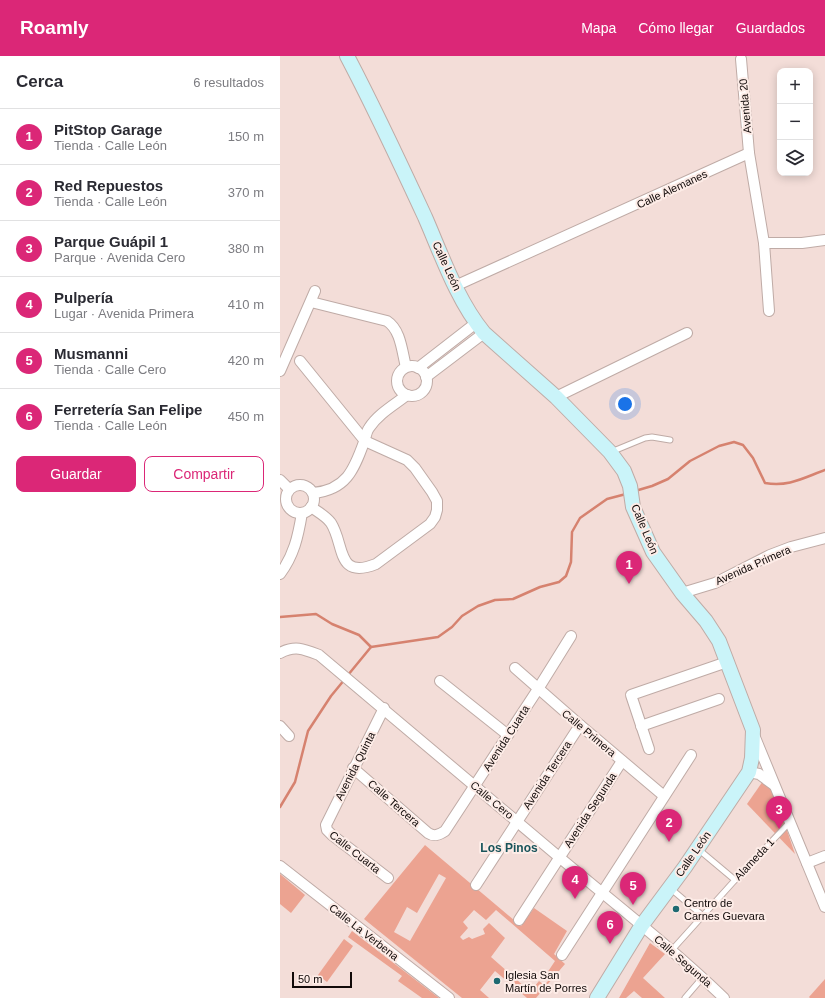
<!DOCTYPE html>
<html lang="es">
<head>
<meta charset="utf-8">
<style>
  body { margin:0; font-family:Helvetica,sans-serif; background:#f7f7f7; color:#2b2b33 }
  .controls { position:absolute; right:12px; top:12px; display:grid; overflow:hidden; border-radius:8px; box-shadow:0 2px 10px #0003 }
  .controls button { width:36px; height:36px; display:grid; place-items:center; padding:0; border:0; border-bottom:1px solid #e1e1e2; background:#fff; color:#2b2b33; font:20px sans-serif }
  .scale { position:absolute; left:12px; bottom:10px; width:60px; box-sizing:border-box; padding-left:4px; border:2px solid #110a09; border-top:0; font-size:11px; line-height:14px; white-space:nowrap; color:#110a09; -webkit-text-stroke:3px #fdece7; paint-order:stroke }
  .you { position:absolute; left:345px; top:348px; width:14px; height:14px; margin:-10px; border:3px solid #fff; border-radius:50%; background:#1a73e8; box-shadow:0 0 0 6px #1a73e833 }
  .badge { display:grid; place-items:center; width:26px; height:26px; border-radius:50%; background:#db2777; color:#fff; font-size:13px; font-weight:700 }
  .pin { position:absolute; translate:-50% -33px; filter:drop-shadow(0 1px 2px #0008) }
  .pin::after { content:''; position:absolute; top:21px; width:14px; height:12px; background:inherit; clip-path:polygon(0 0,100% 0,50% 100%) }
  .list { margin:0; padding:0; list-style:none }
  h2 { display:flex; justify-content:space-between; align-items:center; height:52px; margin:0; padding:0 16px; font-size:17px }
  h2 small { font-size:13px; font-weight:400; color:#7c7c81 }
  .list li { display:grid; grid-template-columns:26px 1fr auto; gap:12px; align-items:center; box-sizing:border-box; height:56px; padding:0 16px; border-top:1px solid #e1e1e2 }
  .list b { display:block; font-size:15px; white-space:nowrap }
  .list p { margin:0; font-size:13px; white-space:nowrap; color:#7c7c81 }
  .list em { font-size:13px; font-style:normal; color:#7c7c81 }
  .actions { display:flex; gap:8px; padding:12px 16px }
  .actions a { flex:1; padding:9px 0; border:1px solid #db2777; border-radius:8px; text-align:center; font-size:14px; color:#db2777 }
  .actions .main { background:#db2777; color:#fff }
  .icon { flex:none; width:22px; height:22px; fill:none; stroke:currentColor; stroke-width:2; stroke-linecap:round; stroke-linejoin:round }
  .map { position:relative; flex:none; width:545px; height:942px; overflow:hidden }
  header { display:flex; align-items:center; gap:24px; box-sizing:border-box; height:56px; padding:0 20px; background:#db2777; color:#fff }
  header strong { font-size:19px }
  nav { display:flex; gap:22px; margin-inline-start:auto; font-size:14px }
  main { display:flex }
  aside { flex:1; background:#fff }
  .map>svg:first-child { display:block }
  .green { fill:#eca391; fill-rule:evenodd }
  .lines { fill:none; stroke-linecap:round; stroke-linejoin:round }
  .stream { stroke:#d6826f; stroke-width:2.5 }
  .lane-casing { stroke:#bfaba6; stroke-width:7 }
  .street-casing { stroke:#bfaba6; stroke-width:12 }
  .secondary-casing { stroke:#bfaba6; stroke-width:16 }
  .lane { stroke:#fff; stroke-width:5 }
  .street { stroke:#fff; stroke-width:10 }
  .secondary { stroke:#caf4f9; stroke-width:14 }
  .poi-dot { fill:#1d6971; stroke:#fdece7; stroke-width:1.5 }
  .labels { text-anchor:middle; stroke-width:4; stroke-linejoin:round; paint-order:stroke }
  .street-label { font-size:11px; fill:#110a09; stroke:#fdece7 }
  .poi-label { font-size:11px; fill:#110a09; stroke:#fdece7; text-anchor:start }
  .neighbourhood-label { font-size:12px; font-weight:bold; fill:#19545b; stroke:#fdece7 }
</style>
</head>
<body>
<header>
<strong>Roamly</strong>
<nav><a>Mapa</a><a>Cómo llegar</a><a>Guardados</a></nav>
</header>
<main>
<aside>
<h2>Cerca<small>6 resultados</small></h2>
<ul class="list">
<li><span class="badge">1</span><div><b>PitStop Garage</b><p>Tienda · Calle León</p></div><em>150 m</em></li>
<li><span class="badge">2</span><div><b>Red Repuestos</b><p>Tienda · Calle León</p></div><em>370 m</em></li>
<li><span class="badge">3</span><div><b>Parque Guápil 1</b><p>Parque · Avenida Cero</p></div><em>380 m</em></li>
<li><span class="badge">4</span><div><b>Pulpería</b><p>Lugar · Avenida Primera</p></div><em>410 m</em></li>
<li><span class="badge">5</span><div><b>Musmanni</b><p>Tienda · Calle Cero</p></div><em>420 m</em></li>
<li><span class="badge">6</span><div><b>Ferretería San Felipe</b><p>Tienda · Calle León</p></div><em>450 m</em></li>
</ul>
<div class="actions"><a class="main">Guardar</a><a>Compartir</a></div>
</aside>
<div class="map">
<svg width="545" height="942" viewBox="0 0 545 942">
  <rect width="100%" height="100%" fill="#f3ddd8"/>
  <!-- green -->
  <g class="green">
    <path d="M 483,725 L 492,730 L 515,798 L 467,748 Z"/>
    <path d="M 145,789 L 241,870 L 254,852 L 287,875 L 274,898 L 285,908 L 256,942 L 247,942 L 215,915 L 200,934 L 209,942 L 182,942 L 84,863 ZM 159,818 L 166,822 L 130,885 L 114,876 L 127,851 L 137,857 ZM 194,854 L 206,864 L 216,854 L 275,905 L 267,917 L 272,921 L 264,929 L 259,925 L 254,931 L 247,929 L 245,931 L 211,901 L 225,882 L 209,867 L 203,873 L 205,878 L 192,883 L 189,881 L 183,884 L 180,881 L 188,872 L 183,866 Z"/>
    <path d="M 0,818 L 25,839 L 11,857 L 0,848 Z"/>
    <path d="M 72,875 L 159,942 L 142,942 L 118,925 L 122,920 L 68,881 Z"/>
    <path d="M 64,883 L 73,890 L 47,926 L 38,919 Z"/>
    <path d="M 370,887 L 385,898 L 363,922 L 385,942 L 362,942 L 354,935 L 346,942 L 339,942 Z"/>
    <path d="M 545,923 L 545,942 L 530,942 L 529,941 Z"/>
  </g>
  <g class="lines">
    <!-- stream -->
    <g class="stream">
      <path d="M 355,435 L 372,430 L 388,423 L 410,405 L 439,390 L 454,386 L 463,389 L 473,402 L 485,427 C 509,431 523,422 545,414"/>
      <path d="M 0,561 L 36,558 L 52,568 L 79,579 L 91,591 L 158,581 L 172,571 L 182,560 L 198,550 L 215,544 L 233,543 L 260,531 L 279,526 L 286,520 L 291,506 L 292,476 L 300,462 L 327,443 L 346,438"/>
      <path d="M 68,619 L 91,591"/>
      <path d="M 0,751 L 15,726 L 28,675 L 51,640 L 65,623"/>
    </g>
    <defs>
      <g id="lane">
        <path d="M 331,396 L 365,382 L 372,381 L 390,384"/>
        <path d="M 418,793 L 455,824"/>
        <path d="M 390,832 L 423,860"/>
        <path d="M 391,895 L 455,824 L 510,766"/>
        <path d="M 405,942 L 423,921"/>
      </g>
      <g id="street">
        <path d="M 461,3 L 469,97 L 484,187 L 489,255"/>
        <path d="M 484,187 L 522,187 L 545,184"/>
        <path d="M 175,230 L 469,97"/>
        <path d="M 31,246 L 107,265 C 121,274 122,296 126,311"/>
        <path d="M 20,305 L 85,385 L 127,404 L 135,412 L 152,436 L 157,445 L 157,454 L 155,461 L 150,468 L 96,508 C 56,524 65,489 51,467 C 46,460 38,456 31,451"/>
        <circle cx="132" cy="325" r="15"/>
        <path d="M 138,312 L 196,267"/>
        <path d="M 0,315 L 35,235"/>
        <path d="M 146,321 L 204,277"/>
        <path d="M 276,341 L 407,277"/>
        <path d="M 0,424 L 9,433"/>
        <circle cx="20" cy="443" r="14"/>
        <path d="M 33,437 C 66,434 74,414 84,386 C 86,381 86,376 89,372 C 98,358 114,349 127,339"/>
        <path d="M 0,518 C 14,499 18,481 22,457"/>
        <path d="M 402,537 L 435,527 L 490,499 L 511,491 L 545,482"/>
        <path d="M 0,597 C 15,589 24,593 39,599 C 119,666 199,733 279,801 C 335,848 392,892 444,942"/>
        <path d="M 235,612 L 300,669 L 384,740"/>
        <path d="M 160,625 L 228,679"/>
        <path d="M 104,652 L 46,769 L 47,774 L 52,779 L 108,822"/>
        <path d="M 0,670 L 9,680"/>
        <path d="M 361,670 L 439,643"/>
        <path d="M 474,679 L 545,851"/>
        <path d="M 369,693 L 351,639 L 447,606"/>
        <path d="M 73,712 L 148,777 C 154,781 159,779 165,775 L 258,633 L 291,580"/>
        <path d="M 469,716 L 479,718 L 494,729"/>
        <path d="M 527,807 L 545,800"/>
        <path d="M 0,810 L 169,942"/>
        <path d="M 196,829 L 300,669"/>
        <path d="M 239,864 L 342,705"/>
        <path d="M 282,899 L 411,699"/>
      </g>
      <path id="secondary" d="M 67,0 C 95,53 120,107 145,161 C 162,200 177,244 204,277 L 276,341 L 330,396 L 344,415 L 350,430 L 353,451 L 373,496 L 402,537 L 426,565 L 439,585 L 473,674 L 472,702 L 469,716 L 405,811 L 362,869 L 317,942"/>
    </defs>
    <!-- lane casing -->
    <use href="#lane" class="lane-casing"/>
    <!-- street casing -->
    <use href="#street" class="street-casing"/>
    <!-- secondary casing -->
    <use href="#secondary" class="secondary-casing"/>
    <!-- lane -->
    <use href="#lane" class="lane"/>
    <!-- street -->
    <use href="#street" class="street"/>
    <!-- secondary -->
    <use href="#secondary" class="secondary"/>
  </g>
  <!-- markers -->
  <g class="poi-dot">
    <circle cx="396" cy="853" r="4"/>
    <circle cx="217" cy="925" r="4"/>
  </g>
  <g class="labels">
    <!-- street labels -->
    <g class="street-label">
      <text transform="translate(465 50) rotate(-95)" y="4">Avenida 20</text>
      <text transform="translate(392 133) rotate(-25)" y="4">Calle Alemanes</text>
      <text transform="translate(167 210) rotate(65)" y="4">Calle León</text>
      <text transform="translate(365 473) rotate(67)" y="4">Calle León</text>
      <text transform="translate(473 509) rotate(-24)" y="4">Avenida Primera</text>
      <text transform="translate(309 677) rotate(40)" y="4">Calle Primera</text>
      <text transform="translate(226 682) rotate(-57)" y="4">Avenida Cuarta</text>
      <text transform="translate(75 710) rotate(-63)" y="4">Avenida Quinta</text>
      <text transform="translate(267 719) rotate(-57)" y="4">Avenida Tercera</text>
      <text transform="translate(212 744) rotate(40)" y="4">Calle Cero</text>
      <text transform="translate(114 747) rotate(41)" y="4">Calle Tercera</text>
      <text transform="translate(310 754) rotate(-57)" y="4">Avenida Segunda</text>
      <text transform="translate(75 796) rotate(38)" y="4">Calle Cuarta</text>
      <text transform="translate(413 798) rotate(-55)" y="4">Calle León</text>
      <text transform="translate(474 803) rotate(-47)" y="4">Alameda 1</text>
      <text transform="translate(84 876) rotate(38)" y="4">Calle La Verbena</text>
      <text transform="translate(403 905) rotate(41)" y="4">Calle Segunda</text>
    </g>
    <!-- poi labels -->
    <g class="poi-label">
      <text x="404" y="851">Centro de<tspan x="404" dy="13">Carnes Guevara</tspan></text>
      <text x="225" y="923">Iglesia San<tspan x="225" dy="13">Martín de Porres</tspan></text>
    </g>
    <!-- neighbourhood labels -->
    <g class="neighbourhood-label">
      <text x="229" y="796">Los Pinos</text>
    </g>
  </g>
</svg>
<div class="controls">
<button>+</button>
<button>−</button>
<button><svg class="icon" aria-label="layers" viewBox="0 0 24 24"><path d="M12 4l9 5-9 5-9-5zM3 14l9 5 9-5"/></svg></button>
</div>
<div class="scale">50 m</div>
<div class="you"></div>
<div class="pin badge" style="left:349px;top:528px">1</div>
<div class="pin badge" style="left:389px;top:786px">2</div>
<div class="pin badge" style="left:499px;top:773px">3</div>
<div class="pin badge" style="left:295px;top:843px">4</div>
<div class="pin badge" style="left:353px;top:849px">5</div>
<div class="pin badge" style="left:330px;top:888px">6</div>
</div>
</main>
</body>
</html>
